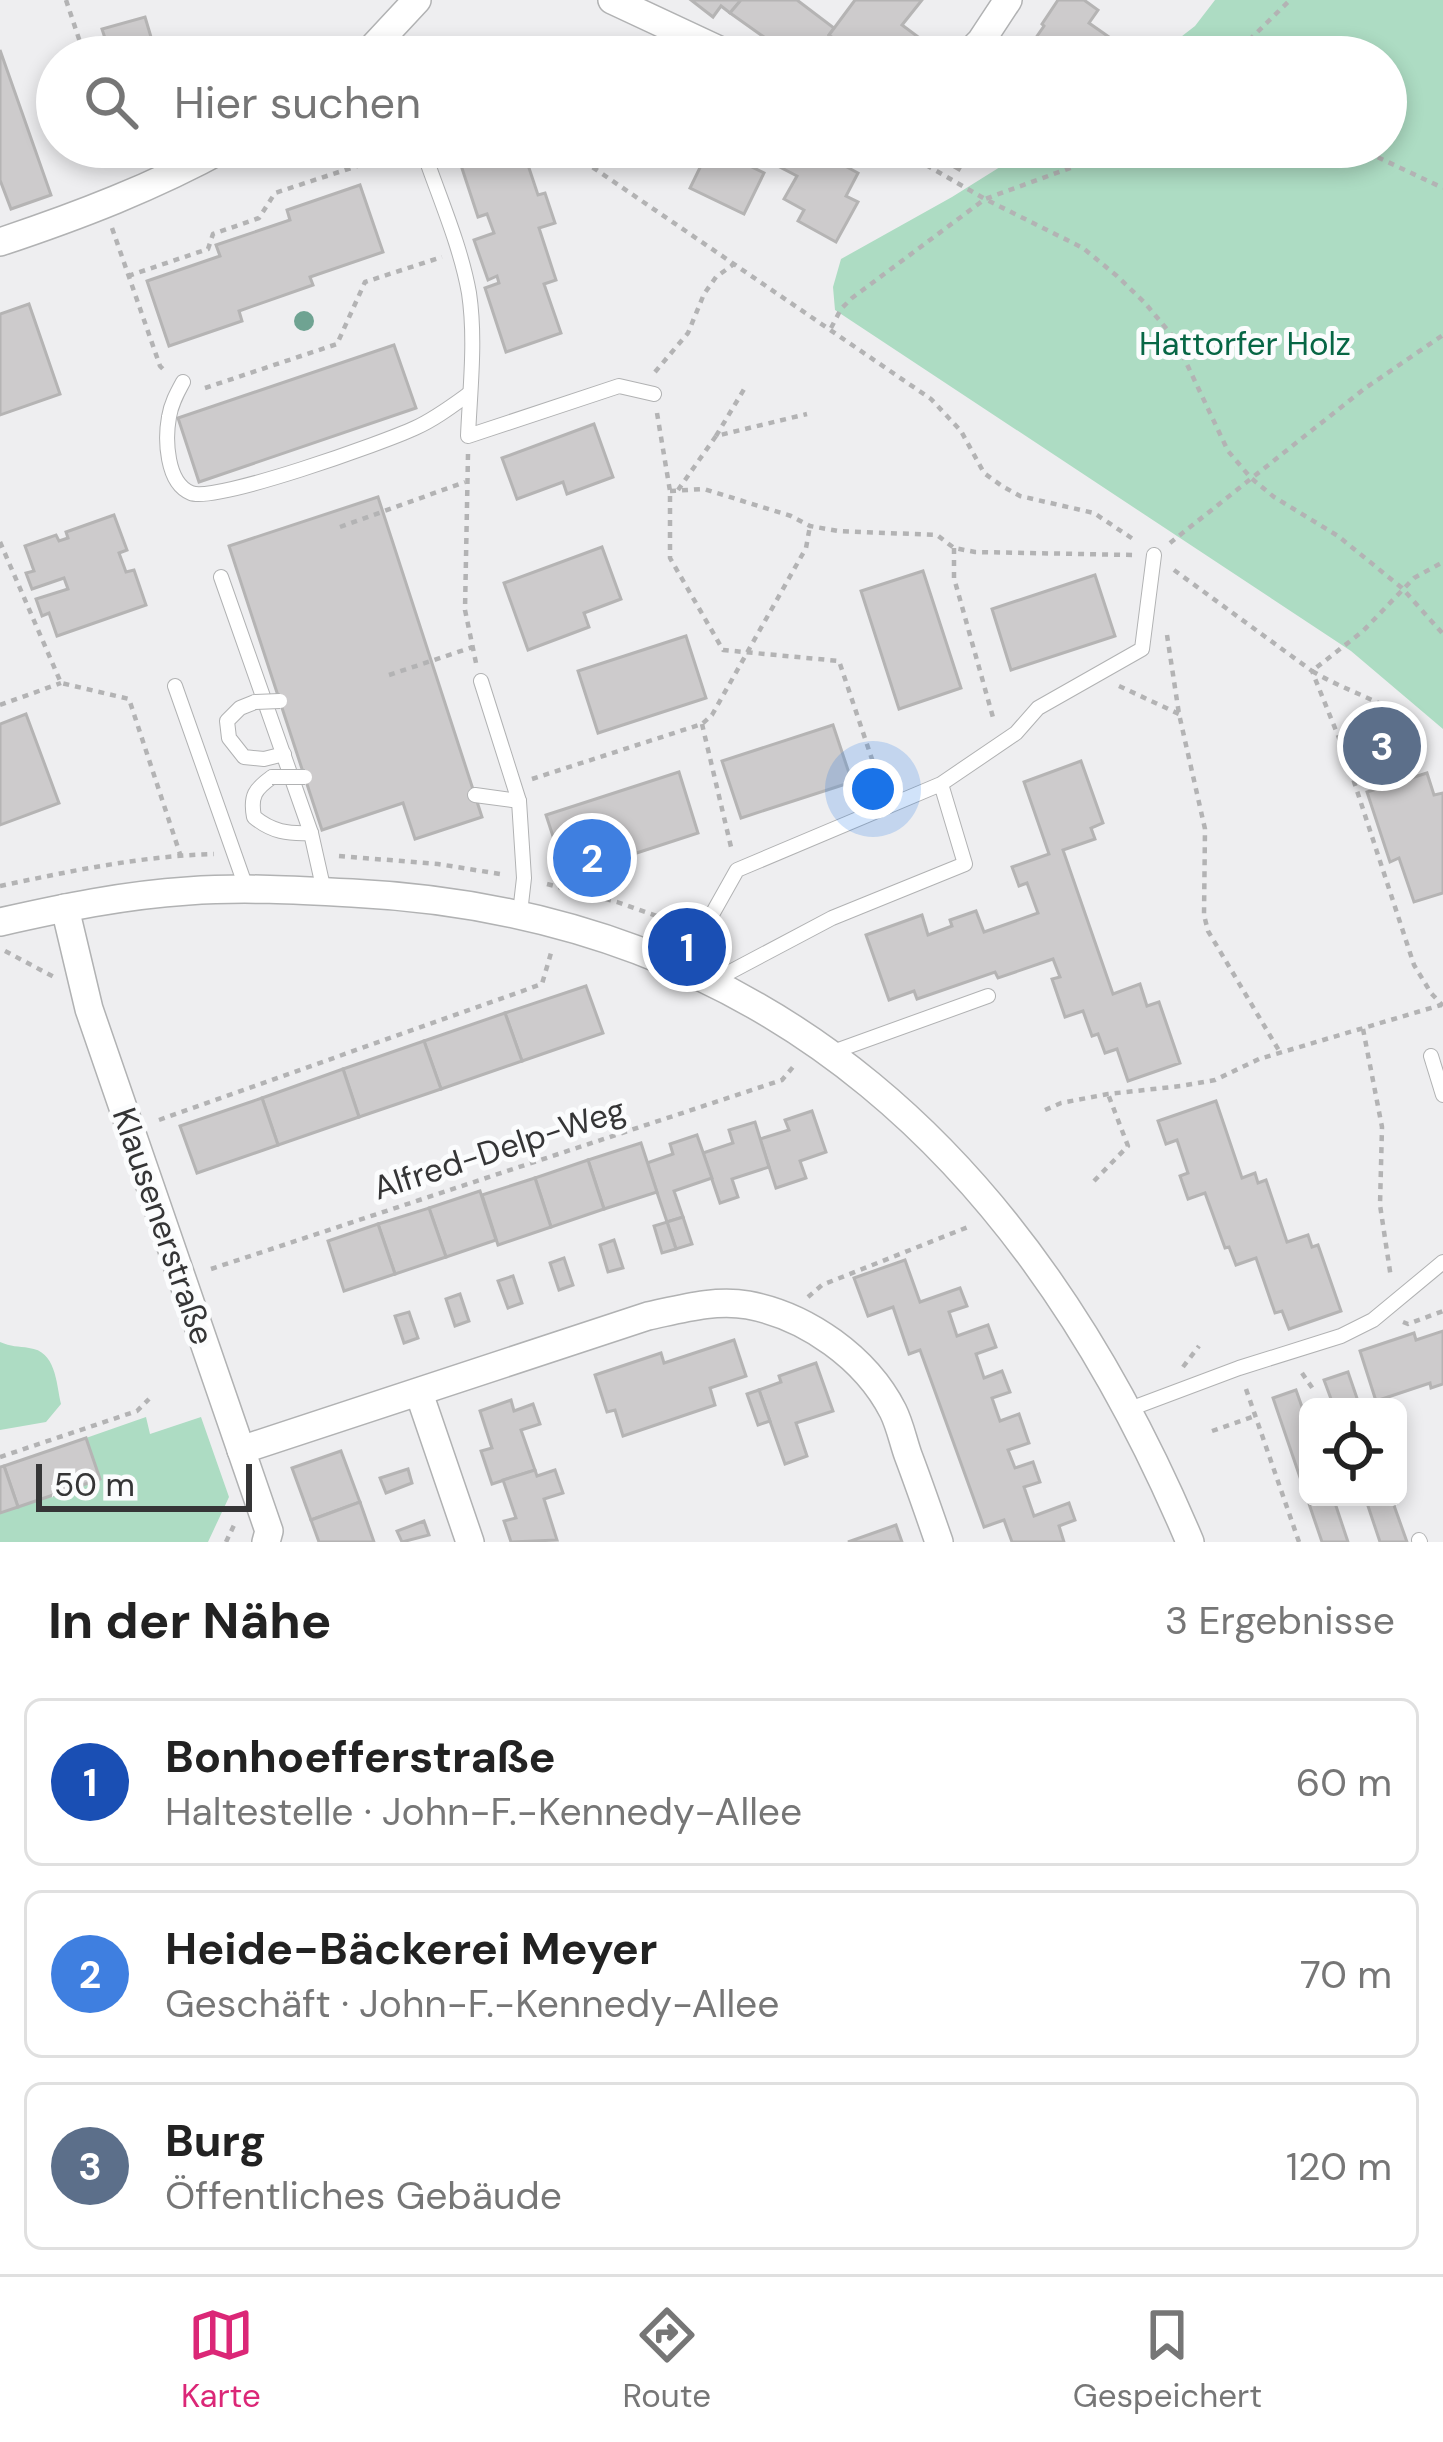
<!DOCTYPE html>
<html lang="de">
<head>
<meta charset="utf-8">
<style>
  body { margin:0; font-family:"DM Sans",sans-serif; background:#f2f2f2; color:#222 }
  .controls { position:absolute; right:36px; bottom:36px; display:grid; overflow:hidden; border-radius:18px; box-shadow:0 6px 18px #0003 }
  .controls button { width:108px; height:108px; display:grid; place-items:center; padding:0; border:0; border-bottom:3px solid #e0e0e0; background:#fff; color:#222; font:60px sans-serif }
  .scale { position:absolute; left:36px; bottom:30px; width:216px; box-sizing:border-box; padding-left:12px; border:6px solid #353536; border-top:0; font-size:33px; line-height:42px; white-space:nowrap; color:#353536; -webkit-text-stroke:9px #fbfcfd; paint-order:stroke }
  .you { position:absolute; left:873px; top:789px; width:42px; height:42px; margin:-30px; border:9px solid #fff; border-radius:50%; background:#1a73e8; box-shadow:0 0 0 18px #1a73e833 }
  .badge { display:grid; place-items:center; width:78px; height:78px; border-radius:50%; background:#db2777; color:#fff; font-size:39px; font-weight:700 }
  .pin { position:absolute; translate:-50% -50%; border:6px solid #fff; box-shadow:0 3px 12px #0006 }
  .list { margin:0; padding:0; list-style:none }
  h2 { display:flex; justify-content:space-between; align-items:center; height:156px; margin:0; padding:0 48px; font-size:51px }
  h2 small { font-size:39px; font-weight:400; color:#767676 }
  .list li { display:grid; grid-template-columns:78px 1fr auto; gap:36px; align-items:center; box-sizing:border-box; height:168px; margin:0 24px 24px; padding:0 24px; border:3px solid #e0e0e0; border-radius:18px }
  .list b { display:block; font-size:45px; white-space:nowrap }
  .list p { margin:0; font-size:39px; white-space:nowrap; color:#767676 }
  .list em { font-size:39px; font-style:normal; color:#767676 }
  .icon { flex:none; width:66px; height:66px; fill:none; stroke:currentColor; stroke-width:2; stroke-linecap:round; stroke-linejoin:round }
  .map { position:relative; flex:none; width:1443px; height:1542px; overflow:hidden }
  .search { position:absolute; background:#fff; box-shadow:0 6px 18px #0003; left:36px; right:36px; top:36px; height:132px; display:flex; align-items:center; gap:30px; box-sizing:border-box; padding:0 42px; border-radius:66px; color:#767676; font-size:45px }
  .sheet { height:732px; background:#fff }
  nav { display:flex; justify-content:space-around; align-items:center; box-sizing:border-box; height:168px; border-top:3px solid #e0e0e0; background:#fff; font-size:33px; color:#767676 }
  nav a { display:grid; justify-items:center; gap:6px }
  nav .on { color:#db2777 }
  .map>svg:first-child { display:block }
  .green { fill:#addcc3 }
  .building { fill:#cdcbcc; stroke:#b5b4b4; stroke-width:3 }
  .lines { fill:none; stroke-linecap:round; stroke-linejoin:round }
  .service-casing { stroke:#b1b2b3; stroke-width:16 }
  .minor-casing { stroke:#b1b2b3; stroke-width:30 }
  .path { stroke:#b3b3b4; stroke-width:4.5; stroke-dasharray:6 6; stroke-linecap:butt }
  .service { stroke:#fff; stroke-width:14 }
  .minor { stroke:#fff; stroke-width:27 }
  .service-bridge-casing { stroke:#b1b2b3; stroke-width:16; stroke-linecap:butt }
  .service-bridge { stroke:#fff; stroke-width:14 }
  .tree { fill:#6fa392 }
  .labels { text-anchor:middle; stroke-width:10; stroke-linejoin:round; paint-order:stroke }
  .park-label { font-size:33px; fill:#076645; stroke:#fbfcfd }
  .street-label { font-size:33px; fill:#353536; stroke:#fbfcfd }
</style>
</head>
<body>
<div class="map">
<svg width="1443" height="1542" viewBox="0 0 1443 1542">
  <rect width="100%" height="100%" fill="#eeeef0"/>
  <!-- green -->
  <g class="green">
    <path d="M 1215,0 L 1443,0 L 1443,729 L 1351,651 L 835,310 L 833,287 L 841,259 L 952,197 L 1032,147 L 1386,147 L 1386,57 L 1155,57 L 1195,26 Z"/>
    <path d="M 0,1342 C 11,1347 18,1346 29,1348 C 56,1351 56,1382 61,1404 L 46,1422 L 0,1430 Z"/>
    <path d="M 146,1417 L 150,1434 L 201,1417 L 229,1497 L 208,1542 L 0,1542 L 0,1513 L 86,1438 Z"/>
  </g>
  <!-- building -->
  <g class="building">
    <path d="M 691,0 L 741,0 L 730,13 L 721,6 L 713,17 Z"/>
    <path d="M 741,0 L 797,0 L 834,28 L 829,35 L 844,47 L 836,57 L 807,57 L 798,50 L 792,57 L 730,13 Z"/>
    <path d="M 855,0 L 922,0 L 902,25 L 925,42 L 914,57 L 858,57 L 829,35 Z"/>
    <path d="M 1058,0 L 1084,0 L 1098,10 L 1089,23 L 1122,46 L 1114,57 L 1043,57 L 1049,48 L 1035,39 L 1044,26 L 1042,24 Z"/>
    <path d="M 145,17 L 157,57 L 111,57 L 102,29 Z"/>
    <path d="M 0,50 L 51,195 L 11,209 L 0,180 Z"/>
    <path d="M 455,147 L 510,147 L 516,163 L 526,159 L 538,195 L 545,193 L 555,223 L 539,228 L 556,280 L 544,284 L 561,333 L 506,352 L 485,288 L 499,283 L 497,276 L 488,280 L 474,240 L 494,233 L 487,214 L 478,217 Z"/>
    <path d="M 602,147 L 675,147 L 666,166 L 630,148 L 625,158 Z"/>
    <path d="M 710,147 L 741,147 L 754,153 L 748,165 L 764,173 L 744,214 L 690,188 Z"/>
    <path d="M 790,147 L 810,147 L 858,173 L 846,196 L 858,202 L 836,242 L 798,221 L 804,210 L 784,199 L 797,176 L 780,167 Z"/>
    <path d="M 934,147 L 972,147 L 959,170 L 930,153 Z"/>
    <path d="M 360,185 L 383,252 L 310,277 L 313,285 L 239,311 L 242,321 L 169,346 L 147,281 L 220,256 L 216,245 L 290,220 L 287,210 Z"/>
    <path d="M 29,304 L 60,394 L 0,415 L 0,314 Z"/>
    <path d="M 394,345 L 416,408 L 199,482 L 178,418 Z"/>
    <path d="M 594,424 L 613,477 L 567,494 L 563,482 L 517,499 L 502,458 Z"/>
    <path d="M 378,497 L 482,817 L 415,839 L 403,803 L 322,830 L 229,546 Z"/>
    <path d="M 114,515 L 127,550 L 119,553 L 126,572 L 134,570 L 146,605 L 57,636 L 49,613 L 42,616 L 36,599 L 68,589 L 64,578 L 32,589 L 26,573 L 34,571 L 25,546 L 56,535 L 59,541 L 68,538 L 66,532 Z"/>
    <path d="M 602,547 L 621,599 L 584,613 L 589,627 L 528,650 L 504,583 Z"/>
    <path d="M 923,571 L 961,688 L 899,709 L 861,591 Z"/>
    <path d="M 1095,575 L 1115,636 L 1011,670 L 992,609 Z"/>
    <path d="M 686,636 L 706,698 L 598,733 L 578,671 Z"/>
    <path d="M 1381,712 L 1389,735 L 1405,729 L 1416,756 L 1364,776 L 1345,726 Z"/>
    <path d="M 26,714 L 59,803 L 0,825 L 0,724 Z"/>
    <path d="M 833,725 L 852,782 L 741,818 L 722,761 Z"/>
    <path d="M 1081,761 L 1103,823 L 1091,828 L 1095,839 L 1063,850 L 1113,994 L 1140,984 L 1147,1006 L 1159,1002 L 1180,1063 L 1128,1081 L 1117,1049 L 1105,1053 L 1098,1034 L 1092,1036 L 1083,1011 L 1065,1017 L 1052,979 L 1060,977 L 1053,959 L 998,978 L 995,972 L 917,999 L 914,991 L 889,1000 L 866,935 L 922,915 L 928,935 L 952,926 L 950,920 L 976,911 L 984,932 L 1038,913 L 1027,883 L 1019,886 L 1012,867 L 1049,854 L 1024,782 Z"/>
    <path d="M 679,772 L 698,833 L 566,876 L 546,815 Z"/>
    <path d="M 1427,773 L 1434,795 L 1443,793 L 1443,893 L 1414,902 L 1399,858 L 1390,862 L 1367,792 Z"/>
    <path d="M 586,986 L 603,1033 L 522,1061 L 505,1013 Z"/>
    <path d="M 505,1013 L 522,1061 L 441,1089 L 424,1041 Z"/>
    <path d="M 424,1041 L 441,1089 L 359,1117 L 343,1069 Z"/>
    <path d="M 343,1069 L 359,1117 L 278,1145 L 262,1098 Z"/>
    <path d="M 262,1098 L 278,1145 L 197,1173 L 180,1126 Z"/>
    <path d="M 1216,1101 L 1242,1178 L 1255,1173 L 1258,1183 L 1266,1180 L 1287,1242 L 1308,1235 L 1312,1247 L 1318,1245 L 1341,1311 L 1289,1329 L 1282,1311 L 1275,1313 L 1256,1258 L 1236,1265 L 1229,1247 L 1225,1248 L 1205,1193 L 1188,1199 L 1180,1176 L 1188,1173 L 1177,1140 L 1166,1144 L 1158,1121 Z"/>
    <path d="M 812,1111 L 826,1152 L 800,1161 L 806,1178 L 776,1188 L 760,1139 L 789,1130 L 785,1120 Z"/>
    <path d="M 755,1122 L 769,1167 L 732,1179 L 738,1197 L 720,1203 L 703,1153 L 733,1143 L 729,1130 Z"/>
    <path d="M 697,1135 L 712,1178 L 674,1191 L 683,1217 L 667,1222 L 647,1163 L 673,1154 L 670,1144 Z"/>
    <path d="M 641,1143 L 657,1192 L 604,1209 L 588,1160 Z"/>
    <path d="M 588,1160 L 604,1209 L 551,1227 L 535,1178 Z"/>
    <path d="M 535,1178 L 551,1227 L 498,1245 L 482,1195 Z"/>
    <path d="M 480,1191 L 496,1240 L 446,1257 L 429,1208 Z"/>
    <path d="M 429,1208 L 446,1257 L 395,1274 L 378,1224 Z"/>
    <path d="M 683,1217 L 692,1244 L 676,1249 L 667,1222 Z"/>
    <path d="M 667,1222 L 676,1249 L 662,1253 L 654,1226 Z"/>
    <path d="M 378,1224 L 395,1274 L 344,1291 L 328,1241 Z"/>
    <path d="M 614,1240 L 623,1268 L 608,1272 L 600,1245 Z"/>
    <path d="M 564,1258 L 573,1285 L 559,1290 L 550,1263 Z"/>
    <path d="M 905,1260 L 920,1302 L 960,1288 L 967,1306 L 949,1312 L 957,1336 L 988,1325 L 996,1347 L 976,1354 L 984,1378 L 1002,1371 L 1010,1392 L 992,1398 L 1000,1421 L 1019,1414 L 1029,1443 L 1008,1450 L 1015,1468 L 1033,1462 L 1040,1482 L 1024,1487 L 1034,1516 L 1069,1503 L 1075,1520 L 1059,1526 L 1064,1542 L 1012,1542 L 1004,1520 L 984,1527 L 920,1350 L 909,1354 L 893,1307 L 868,1316 L 854,1278 Z"/>
    <path d="M 513,1276 L 522,1303 L 508,1308 L 498,1281 Z"/>
    <path d="M 460,1294 L 469,1321 L 455,1326 L 446,1299 Z"/>
    <path d="M 409,1312 L 418,1338 L 404,1343 L 395,1316 Z"/>
    <path d="M 1443,1331 L 1443,1384 L 1431,1388 L 1430,1383 L 1376,1401 L 1360,1351 L 1414,1333 L 1416,1340 Z"/>
    <path d="M 734,1340 L 746,1376 L 710,1388 L 715,1405 L 623,1436 L 615,1410 L 607,1412 L 595,1375 L 661,1353 L 664,1363 Z"/>
    <path d="M 816,1363 L 833,1411 L 796,1423 L 807,1456 L 785,1464 L 759,1390 L 781,1382 L 779,1376 Z"/>
    <path d="M 1348,1372 L 1360,1407 L 1334,1407 L 1324,1380 Z"/>
    <path d="M 759,1390 L 770,1421 L 758,1425 L 747,1394 Z"/>
    <path d="M 1296,1390 L 1308,1424 L 1308,1497 L 1333,1497 L 1348,1542 L 1322,1542 L 1273,1398 Z"/>
    <path d="M 511,1400 L 514,1411 L 533,1404 L 540,1424 L 521,1430 L 535,1470 L 492,1484 L 481,1451 L 492,1448 L 480,1411 Z"/>
    <path d="M 86,1438 L 100,1479 L 18,1507 L 4,1466 Z"/>
    <path d="M 341,1451 L 360,1502 L 311,1520 L 292,1468 Z"/>
    <path d="M 4,1466 L 18,1507 L 0,1513 L 0,1467 Z"/>
    <path d="M 408,1469 L 412,1483 L 386,1493 L 380,1478 Z"/>
    <path d="M 535,1470 L 537,1476 L 555,1470 L 563,1493 L 544,1499 L 557,1540 L 511,1542 L 504,1521 L 516,1518 L 503,1480 Z"/>
    <path d="M 1365,1497 L 1391,1497 L 1407,1542 L 1380,1542 Z"/>
    <path d="M 360,1502 L 374,1542 L 319,1542 L 311,1520 Z"/>
    <path d="M 424,1521 L 429,1535 L 402,1542 L 397,1531 Z"/>
    <path d="M 896,1525 L 902,1542 L 848,1542 Z"/>
  </g>
  <g class="lines">
    <defs>
      <g id="service">
        <path d="M 422,147 C 438,195 460,243 469,293 C 476,340 470,389 468,436 L 619,386 L 654,394"/>
        <path d="M 183,382 C 177,393 171,404 169,417 C 165,439 166,483 191,493 C 215,503 385,442 415,428 C 435,419 452,406 470,393"/>
        <path d="M 221,577 L 311,833 L 324,891"/>
        <path d="M 481,681 L 519,801 L 524,878 L 520,913"/>
        <path d="M 175,686 L 247,890"/>
        <path d="M 255,702 L 240,708 L 227,721 L 229,738 L 244,757 L 264,759 L 284,754"/>
        <path d="M 272,777 C 255,789 250,796 254,817 C 272,832 288,834 311,833"/>
        <path d="M 941,784 L 965,864 L 832,918 L 713,981 L 701,934 L 737,870 L 941,784 L 1016,733 L 1038,708 L 1142,649 L 1154,555"/>
        <path d="M 475,795 L 519,801"/>
        <path d="M 830,1053 L 988,996"/>
        <path d="M 1431,1056 L 1443,1095"/>
        <path d="M 1127,1410 L 1239,1368 L 1341,1336 L 1373,1320 L 1443,1262"/>
        <path d="M 1419,1540 L 1420,1542"/>
      </g>
      <g id="minor">
        <path d="M 612,0 L 734,57"/>
        <path d="M 364,57 L 417,0"/>
        <path d="M 965,57 L 981,41 L 1008,0"/>
        <path d="M 0,242 C 78,216 154,187 226,147"/>
        <path d="M 65,908 L 89,1009 L 269,1531 L 266,1542"/>
        <path d="M 0,922 C 62,908 124,895 188,891 C 242,887 297,890 352,893 C 774,914 1032,1167 1190,1542"/>
        <path d="M 419,1393 L 470,1542"/>
        <path d="M 241,1450 L 648,1316 C 681,1309 715,1299 748,1305 C 807,1316 866,1358 893,1411 C 900,1425 903,1441 908,1455 C 919,1484 929,1513 939,1542"/>
      </g>
    </defs>
    <!-- service casing -->
    <use href="#service" class="service-casing"/>
    <!-- minor casing -->
    <use href="#minor" class="minor-casing"/>
    <!-- path -->
    <g class="path">
      <path d="M 66,0 L 85,57"/>
      <path d="M 1232,57 L 1290,0"/>
      <path d="M 116,147 L 122,165"/>
      <path d="M 563,147 L 931,399 L 961,431 L 984,473 L 1002,486 L 1020,496 L 1094,513 L 1136,541"/>
      <path d="M 895,147 L 985,199 L 1083,248 L 1117,276 L 1145,303 L 1175,339 L 1228,451 L 1251,478 L 1274,497 L 1338,536 L 1402,588 L 1443,634"/>
      <path d="M 1356,147 L 1443,188"/>
      <path d="M 112,228 L 160,366 L 167,373"/>
      <path d="M 128,276 L 208,249 L 213,234 L 259,218 L 275,193 L 403,151"/>
      <path d="M 831,328 L 841,309 L 852,298 L 985,199 L 1081,164 L 1107,147"/>
      <path d="M 655,372 L 688,333 L 704,294 L 716,277 L 734,264"/>
      <path d="M 205,388 L 337,344 L 365,282 L 442,257"/>
      <path d="M 657,413 L 670,491 L 670,558 L 723,650 L 839,661 L 882,789"/>
      <path d="M 716,436 L 746,386"/>
      <path d="M 468,454 L 465,610 L 476,663"/>
      <path d="M 678,490 L 716,436 L 807,414"/>
      <path d="M 670,491 L 704,489 L 791,516 L 810,526 L 838,531 L 937,535 L 954,548 L 975,552 L 1133,555"/>
      <path d="M 340,527 L 465,482"/>
      <path d="M 0,542 L 61,683 L 129,699 L 181,857"/>
      <path d="M 1170,543 L 1364,389 L 1443,335"/>
      <path d="M 954,548 L 954,578 L 994,721"/>
      <path d="M 1174,570 L 1312,671 L 1343,748 L 1414,965 L 1431,993 L 1443,1006"/>
      <path d="M 1167,635 L 1179,714 L 1205,829 L 1204,915 L 1208,931 L 1281,1054"/>
      <path d="M 389,675 L 473,647"/>
      <path d="M 1119,686 L 1179,714"/>
      <path d="M 0,705 L 61,683"/>
      <path d="M 1403,717 C 1374,698 1342,689 1312,671 L 1363,631 L 1414,578 L 1443,562"/>
      <path d="M 702,724 L 731,847"/>
      <path d="M 532,779 L 702,724 L 712,715 L 806,548 L 810,526"/>
      <path d="M 339,856 L 438,864 L 500,874"/>
      <path d="M 547,884 L 617,902 L 685,926"/>
      <path d="M 0,886 C 71,871 141,856 214,854"/>
      <path d="M 5,951 L 54,977"/>
      <path d="M 1363,1029 L 1382,1127 L 1380,1205 L 1391,1278"/>
      <path d="M 1045,1110 L 1061,1103 L 1108,1094 L 1181,1086 L 1215,1080 L 1259,1059 L 1441,1005"/>
      <path d="M 159,1120 L 542,984 L 551,953"/>
      <path d="M 1094,1181 L 1128,1146 L 1108,1094"/>
      <path d="M 211,1269 L 782,1080 L 793,1067"/>
      <path d="M 808,1297 L 822,1285 L 968,1227"/>
      <path d="M 1403,1322 L 1408,1324 L 1443,1311"/>
      <path d="M 1183,1367 L 1199,1346"/>
      <path d="M 1302,1373 L 1313,1389"/>
      <path d="M 1246,1389 L 1299,1542"/>
      <path d="M 1212,1431 L 1255,1416"/>
      <path d="M 0,1457 L 137,1411 L 149,1399"/>
      <path d="M 226,1542 L 236,1521"/>
    </g>
    <!-- service -->
    <use href="#service" class="service"/>
    <!-- minor -->
    <use href="#minor" class="minor"/>
    <defs>
      <g id="service-bridge">
        <path d="M 255,702 L 280,701"/>
        <path d="M 272,777 L 305,777"/>
      </g>
    </defs>
    <!-- service-bridge casing -->
    <use href="#service-bridge" class="service-bridge-casing"/>
    <!-- service-bridge -->
    <use href="#service-bridge" class="service-bridge"/>
  </g>
  <!-- trees -->
  <circle class="tree" cx="304" cy="321" r="10"/>
  <g class="labels">
    <!-- park labels -->
    <g class="park-label">
      <text x="1245" y="355">Hattorfer Holz</text>
    </g>
    <!-- street labels -->
    <g class="street-label">
      <text transform="translate(499 1148) rotate(-18)" y="12">Alfred-Delp-Weg</text>
      <text transform="translate(164 1226) rotate(71)" y="12">Klausenerstraße</text>
    </g>
  </g>
</svg>
<div class="controls">
<button><svg class="icon" aria-label="locate" viewBox="0 0 24 24"><circle cx="12" cy="12" r="6"/><path d="M12 2v4M12 18v4M2 12h4M18 12h4"/></svg></button>
</div>
<div class="scale">50 m</div>
<div class="you"></div>
<div class="pin badge" style="left:687px;top:947px;background:#1a4fb4">1</div>
<div class="pin badge" style="left:592px;top:858px;background:#3f7fe0">2</div>
<div class="pin badge" style="left:1382px;top:746px;background:#5c6f8a">3</div>
<div class="search"><svg class="icon" aria-label="search" viewBox="0 0 24 24"><circle cx="10" cy="10" r="6"/><path d="M15 15l6 6"/></svg>Hier suchen</div>
</div>
<section class="sheet">
<h2>In der Nähe<small>3 Ergebnisse</small></h2>
<ul class="list">
<li><span class="badge" style="background:#1a4fb4">1</span><div><b>Bonhoefferstraße</b><p>Haltestelle · John-F.-Kennedy-Allee</p></div><em>60 m</em></li>
<li><span class="badge" style="background:#3f7fe0">2</span><div><b>Heide-Bäckerei Meyer</b><p>Geschäft · John-F.-Kennedy-Allee</p></div><em>70 m</em></li>
<li><span class="badge" style="background:#5c6f8a">3</span><div><b>Burg</b><p>Öffentliches Gebäude</p></div><em>120 m</em></li>
</ul>
</section>
<nav>
<a class="on"><svg class="icon" aria-label="map" viewBox="0 0 24 24"><path d="M3 6l6-2 6 2 6-2v14l-6 2-6-2-6 2zM9 4v14M15 6v14"/></svg>Karte</a>
<a><svg class="icon" aria-label="directions" viewBox="0 0 24 24"><path d="M12 3l9 9-9 9-9-9zM9 14v-3h6M13 9l2 2-2 2"/></svg>Route</a>
<a><svg class="icon" aria-label="saved" viewBox="0 0 24 24"><path d="M7 4h10v16l-5-4-5 4z"/></svg>Gespeichert</a>
</nav>
</body>
</html>
